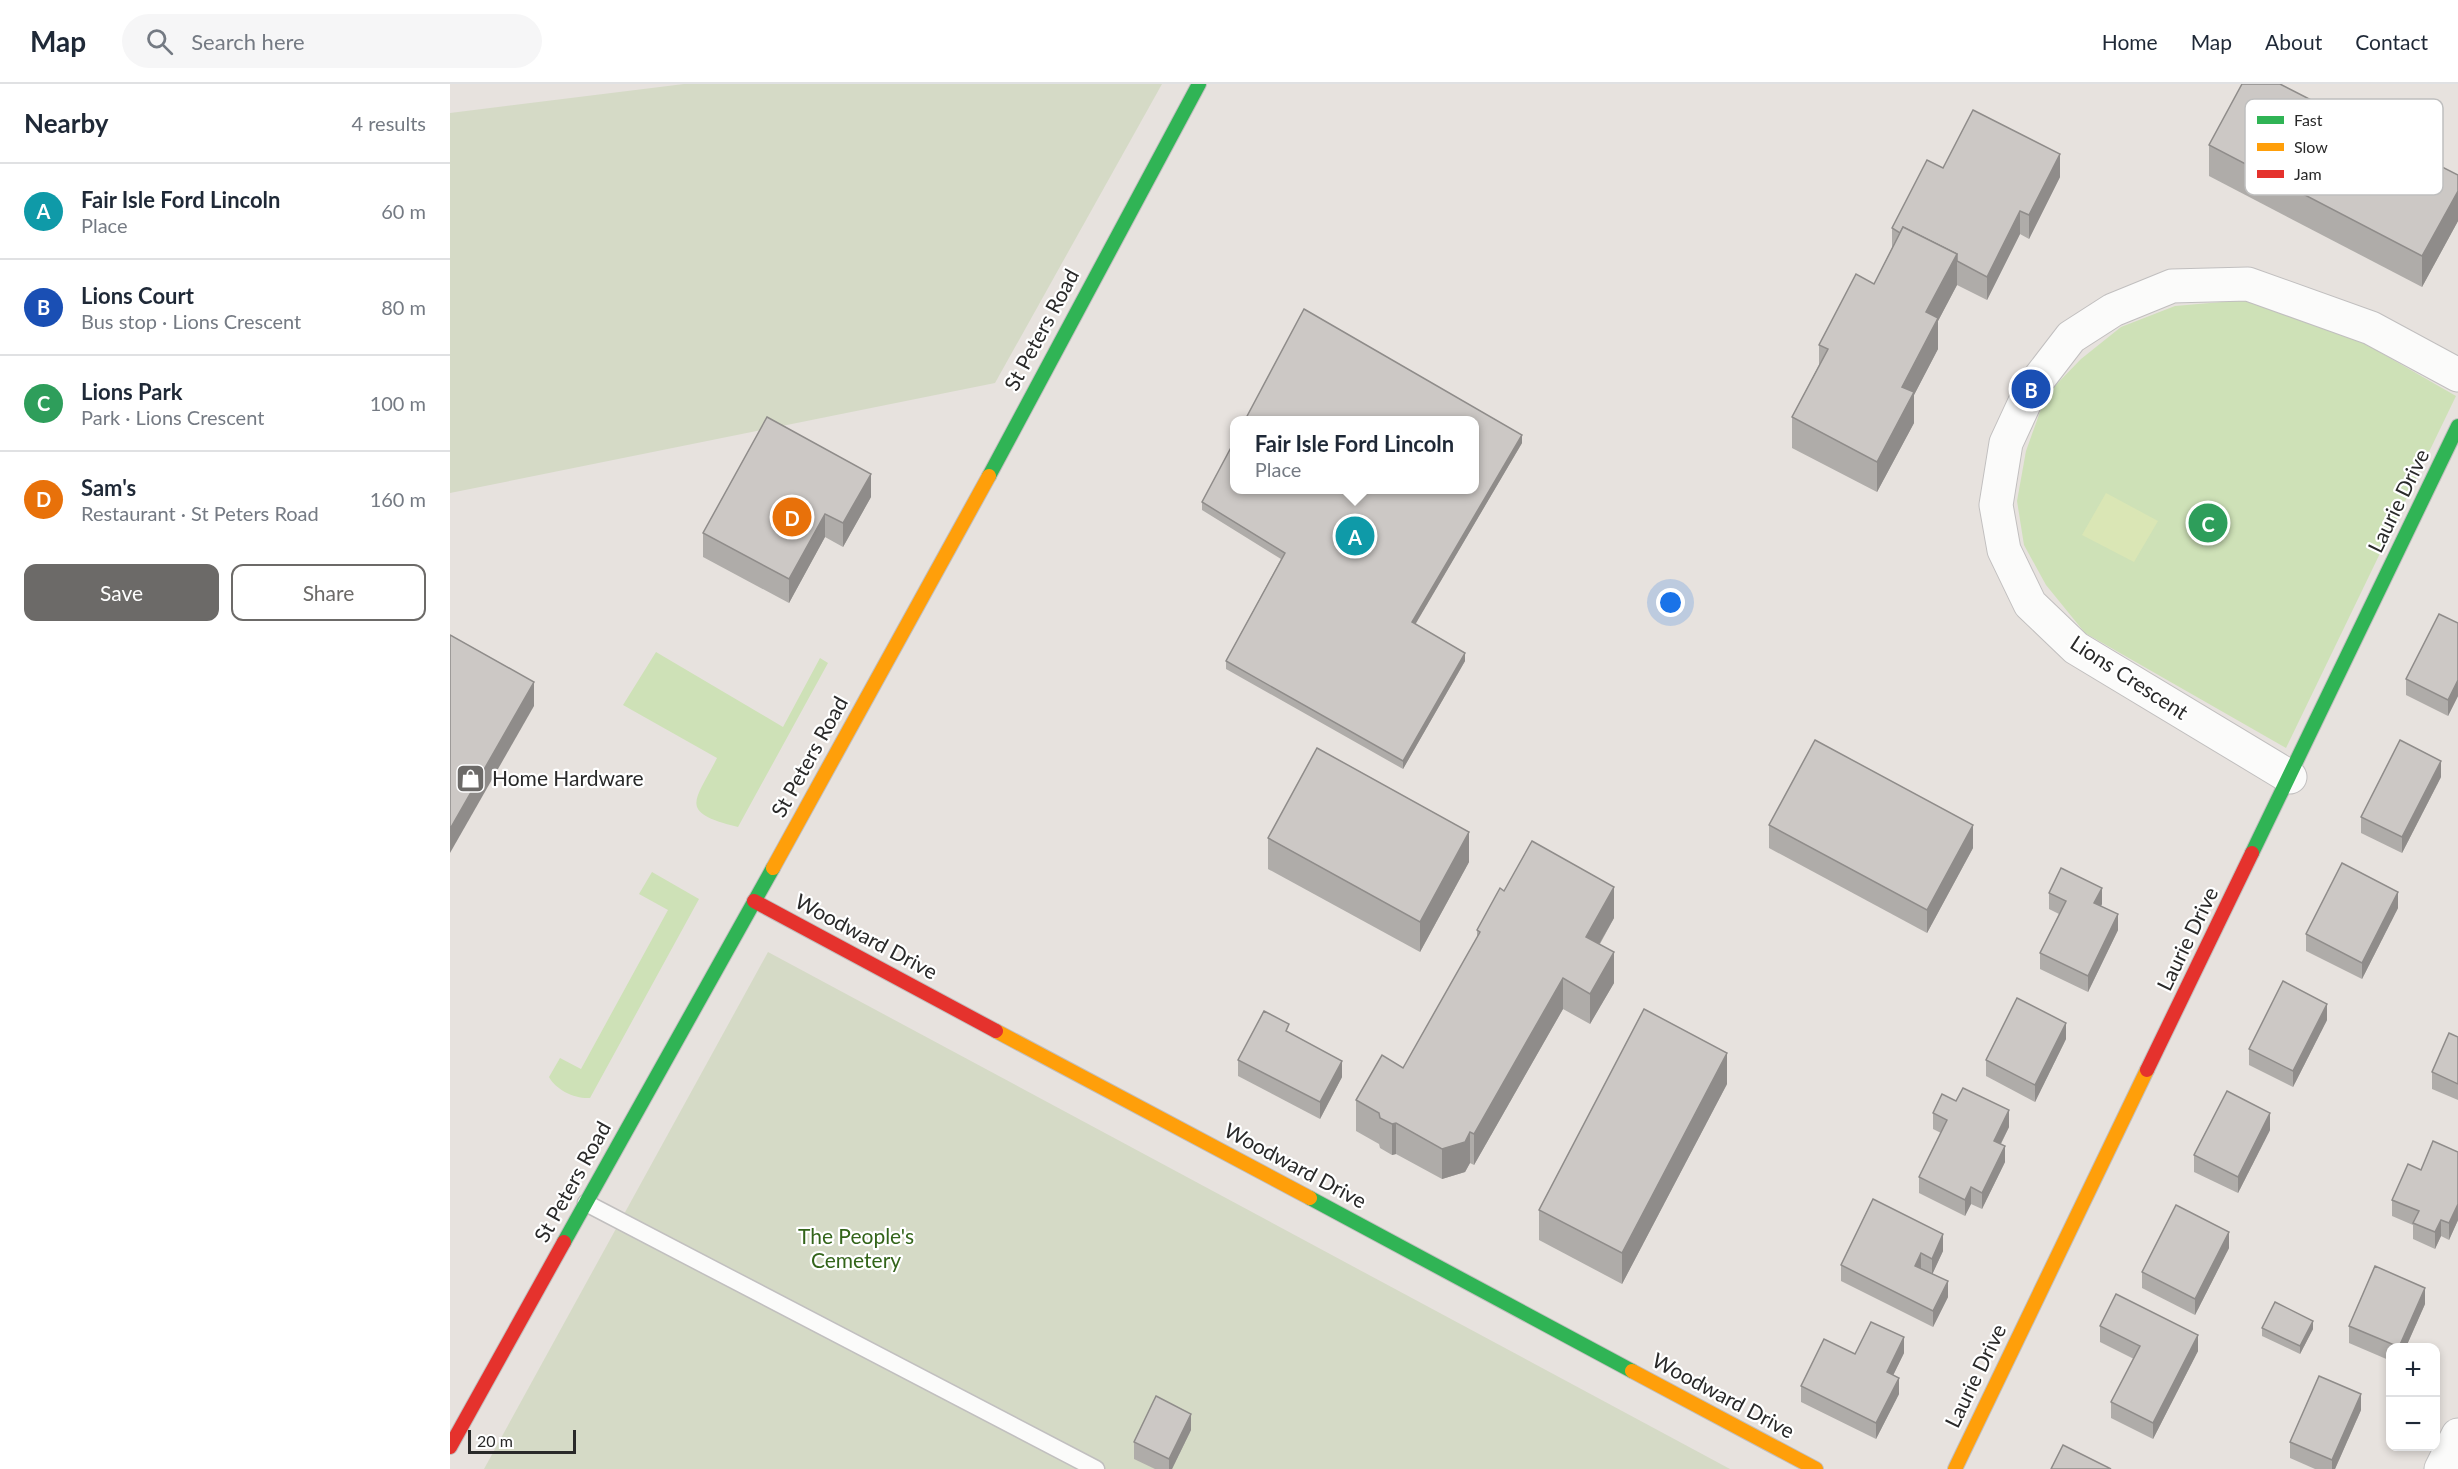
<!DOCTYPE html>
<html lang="en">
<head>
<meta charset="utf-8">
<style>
  body { margin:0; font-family:Lato,sans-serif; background:#f6f6f7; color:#1f2937 }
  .controls { position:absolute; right:18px; bottom:18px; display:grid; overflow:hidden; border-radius:12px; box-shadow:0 3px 9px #0003 }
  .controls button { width:54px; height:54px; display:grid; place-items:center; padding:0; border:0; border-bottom:2px solid #e0e1e3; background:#fff; color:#1f2937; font:30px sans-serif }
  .scale { position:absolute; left:18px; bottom:15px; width:108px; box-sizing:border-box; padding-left:6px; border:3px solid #292929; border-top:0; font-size:16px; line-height:21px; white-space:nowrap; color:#292929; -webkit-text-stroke:4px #fff; paint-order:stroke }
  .you { position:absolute; left:1221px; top:519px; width:21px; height:21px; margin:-15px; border:4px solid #fff; border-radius:50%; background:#1a73e8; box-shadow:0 0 0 9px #1a73e833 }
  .badge { display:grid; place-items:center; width:39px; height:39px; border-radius:50%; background:#6c6a68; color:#fff; font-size:20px; font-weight:700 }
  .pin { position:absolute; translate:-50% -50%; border:3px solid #fff; box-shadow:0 2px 6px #0006 }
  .popup { position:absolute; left:780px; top:332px; width:249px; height:78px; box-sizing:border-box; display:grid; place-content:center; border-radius:12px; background:#fff; filter:drop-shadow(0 2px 4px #0005); font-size:20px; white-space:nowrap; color:#747a83 }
  .popup b { font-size:22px; color:#1f2937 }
  .popup::after { content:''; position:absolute; left:50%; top:100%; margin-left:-12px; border:12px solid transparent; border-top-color:#fff }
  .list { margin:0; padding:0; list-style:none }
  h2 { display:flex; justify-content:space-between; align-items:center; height:78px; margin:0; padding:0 24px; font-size:26px }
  h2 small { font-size:20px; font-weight:400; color:#747a83 }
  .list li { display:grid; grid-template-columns:39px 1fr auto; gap:18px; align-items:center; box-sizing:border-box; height:96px; padding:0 24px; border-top:2px solid #e0e1e3 }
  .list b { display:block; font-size:22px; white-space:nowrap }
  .list p { margin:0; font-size:20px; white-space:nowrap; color:#747a83 }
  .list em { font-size:20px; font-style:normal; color:#747a83 }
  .actions { display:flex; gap:12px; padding:18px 24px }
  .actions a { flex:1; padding:14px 0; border:2px solid #6c6a68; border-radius:12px; text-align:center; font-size:21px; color:#6c6a68 }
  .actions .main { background:#6c6a68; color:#fff }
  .icon { flex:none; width:33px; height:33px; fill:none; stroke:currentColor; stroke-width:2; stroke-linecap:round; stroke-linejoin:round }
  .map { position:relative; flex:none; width:2008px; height:1385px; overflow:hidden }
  header { display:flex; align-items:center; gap:36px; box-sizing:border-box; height:84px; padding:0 30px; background:#fff; border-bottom:2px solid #e0e1e3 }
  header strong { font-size:28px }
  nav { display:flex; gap:33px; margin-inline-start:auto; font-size:21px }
  .search { width:420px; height:54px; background:#f6f6f7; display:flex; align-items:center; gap:15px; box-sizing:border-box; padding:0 21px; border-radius:33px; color:#747a83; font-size:22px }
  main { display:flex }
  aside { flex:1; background:#fff }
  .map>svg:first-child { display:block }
  .green { fill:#cee1b7 }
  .cemetery { fill:#d5dac6 }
  .pitch { fill:#dae6b5 }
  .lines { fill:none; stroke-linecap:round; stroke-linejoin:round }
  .lane-casing { stroke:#c1bfbf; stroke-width:19 }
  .street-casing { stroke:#c1bfbf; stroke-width:35 }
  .fast-casing { stroke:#c1bfbf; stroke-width:16 }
  .slow-casing { stroke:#c1bfbf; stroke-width:16 }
  .jam-casing { stroke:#c1bfbf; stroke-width:16 }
  .lane { stroke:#fbfbfa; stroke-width:16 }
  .street { stroke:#fbfbfa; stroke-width:33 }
  .fast { stroke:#30b455; stroke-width:14 }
  .slow { stroke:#ff9f0a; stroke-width:14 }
  .jam { stroke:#e5322d; stroke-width:14 }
  .wall { fill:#afaca9 }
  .shaded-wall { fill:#8f8c8a }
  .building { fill:#ccc8c5; stroke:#8f8c8a; stroke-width:1.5 }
  .labels { text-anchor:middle; stroke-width:4.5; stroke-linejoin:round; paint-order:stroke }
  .street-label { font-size:21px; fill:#292929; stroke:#fff }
  .poi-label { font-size:21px; fill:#292929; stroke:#fff; text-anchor:start }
  .park-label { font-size:21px; fill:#33641a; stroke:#fff }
  .key { fill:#fff; stroke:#bfbfbf; stroke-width:1.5 }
  .key-label { font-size:16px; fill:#292929 }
</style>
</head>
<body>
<header>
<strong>Map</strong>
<div class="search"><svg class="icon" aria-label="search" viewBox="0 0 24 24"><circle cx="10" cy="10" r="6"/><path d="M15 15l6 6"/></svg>Search here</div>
<nav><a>Home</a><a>Map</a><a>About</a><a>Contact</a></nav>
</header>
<main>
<aside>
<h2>Nearby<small>4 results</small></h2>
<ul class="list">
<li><span class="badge" style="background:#0f9aa8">A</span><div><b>Fair Isle Ford Lincoln</b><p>Place</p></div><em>60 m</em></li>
<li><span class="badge" style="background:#1a4fb4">B</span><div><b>Lions Court</b><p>Bus stop · Lions Crescent</p></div><em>80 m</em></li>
<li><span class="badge" style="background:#2e9e5b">C</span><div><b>Lions Park</b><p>Park · Lions Crescent</p></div><em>100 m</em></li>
<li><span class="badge" style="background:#e8710a">D</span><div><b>Sam's</b><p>Restaurant · St Peters Road</p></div><em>160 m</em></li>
</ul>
<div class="actions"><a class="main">Save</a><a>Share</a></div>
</aside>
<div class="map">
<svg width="2008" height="1385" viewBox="0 0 2008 1385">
  <rect width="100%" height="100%" fill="#e7e2de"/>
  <!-- green -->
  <g class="green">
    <path d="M 1795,216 L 1912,258 L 2006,312 L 1836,664 L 1635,549 L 1596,501 L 1574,461 L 1567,417 L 1576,367 L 1596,311 L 1631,275 L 1671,243 L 1725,222 Z"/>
    <path d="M 206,568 L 333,643 L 370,574 L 378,579 L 288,743 C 226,728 246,717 267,674 L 173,621 Z"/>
    <path d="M 202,788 L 249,815 L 140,1014 C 125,1015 106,1006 99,993 L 110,974 L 131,985 L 218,826 L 189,810 Z"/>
  </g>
  <!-- cemetery -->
  <g class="cemetery">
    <path d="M 234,0 L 712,0 L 545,299 L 0,409 L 0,29 Z"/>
    <path d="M 318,868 L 1280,1385 L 34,1385 Z"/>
  </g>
  <!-- pitch -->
  <path class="pitch" d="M 1656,409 L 1708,437 L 1684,478 L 1632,451 Z"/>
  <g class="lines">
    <defs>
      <path id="lane" d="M 136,1119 L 646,1385"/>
      <g id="street">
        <path d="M 1840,693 L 1626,564 L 1580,520 L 1554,466 L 1546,421 L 1556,359 L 1581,305 L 1621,253 L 1663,226 L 1722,202 L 1798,200 L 1921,244 L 2008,291"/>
        <path d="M 1991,1385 L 2008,1351"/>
      </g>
      <g id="fast">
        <path d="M 539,392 L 749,0"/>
        <path d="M 1802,769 L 2008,342"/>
        <path d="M 860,1114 L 1182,1287"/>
        <path d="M 114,1158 L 323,784"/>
      </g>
      <g id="slow">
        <path d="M 323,784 L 539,392"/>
        <path d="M 546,947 L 860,1114"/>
        <path d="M 1182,1287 L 1366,1385"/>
        <path d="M 1505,1385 L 1697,986"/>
      </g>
      <g id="jam">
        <path d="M 304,817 L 546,947"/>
        <path d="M 1697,986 L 1802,769"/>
        <path d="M 0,1363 L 114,1158"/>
      </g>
    </defs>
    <!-- lane casing -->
    <use href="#lane" class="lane-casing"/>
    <!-- street casing -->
    <use href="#street" class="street-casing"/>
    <!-- fast casing -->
    <use href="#fast" class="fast-casing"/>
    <!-- slow casing -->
    <use href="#slow" class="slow-casing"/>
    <!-- jam casing -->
    <use href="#jam" class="jam-casing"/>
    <!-- lane -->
    <use href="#lane" class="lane"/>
    <!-- street -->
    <use href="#street" class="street"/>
    <!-- fast -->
    <use href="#fast" class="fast"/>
    <!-- slow -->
    <use href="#slow" class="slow"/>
    <!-- jam -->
    <use href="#jam" class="jam"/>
  </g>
  <!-- wall -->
  <g class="wall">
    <path d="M 1759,61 L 2008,91 L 2008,137 L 1972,203 L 1759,92 Z"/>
    <path d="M 1493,84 L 1610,93 L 1579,155 L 1570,150 L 1537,216 L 1507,201 L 1488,237 L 1488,265 L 1464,311 L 1464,339 L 1427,408 L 1342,364 L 1342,333 L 1369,281 L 1369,261 L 1424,200 L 1442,164 L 1442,144 Z"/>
    <path d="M 1072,359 L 965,540 L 1015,577 L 953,685 L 776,585 L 776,577 L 831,475 L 752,426 L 752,418 Z"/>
    <path d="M 421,413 L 393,463 L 375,453 L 339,519 L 253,473 L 253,449 Z"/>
    <path d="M 2008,539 L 2008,612 L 1998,632 L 1956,611 L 1956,595 Z"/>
    <path d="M 1991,693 L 1952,769 L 1911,749 L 1911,733 Z"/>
    <path d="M 1319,741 L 1523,764 L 1477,849 L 1319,764 Z"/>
    <path d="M 818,754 L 1019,778 L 970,868 L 818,785 Z"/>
    <path d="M 1054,807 L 1164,834 L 1150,860 L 1164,899 L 1140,940 L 1113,925 L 1024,1081 L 1020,1079 L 1015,1088 L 992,1095 L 946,1070 L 942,1071 L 930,1064 L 929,1060 L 906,1047 L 906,1016 L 953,984 L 1027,854 L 1027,846 Z"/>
    <path d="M 1599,809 L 1652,820 L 1651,822 L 1668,846 L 1638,908 L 1590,885 L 1590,869 L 1609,830 L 1599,825 Z"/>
    <path d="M 1948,824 L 1912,895 L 1856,867 L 1856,850 Z"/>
    <path d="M 1877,936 L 1843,1003 L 1799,981 L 1799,965 Z"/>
    <path d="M 839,948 L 892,993 L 870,1035 L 788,992 L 788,976 Z"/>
    <path d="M 2008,953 L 2008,1016 L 1982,1005 L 1982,988 Z"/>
    <path d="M 1616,955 L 1585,1018 L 1536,992 L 1536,976 Z"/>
    <path d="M 1277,1000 L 1172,1200 L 1089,1156 L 1089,1126 Z"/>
    <path d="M 1483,1029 L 1559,1043 L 1551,1060 L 1555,1078 L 1532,1125 L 1521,1120 L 1515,1132 L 1469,1109 L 1469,1093 L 1491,1049 L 1483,1045 Z"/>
    <path d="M 1820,1046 L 1788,1109 L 1744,1088 L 1744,1071 Z"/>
    <path d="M 2008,1068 L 2008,1136 L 1999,1156 L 1991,1152 L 1985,1165 L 1963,1155 L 1963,1141 L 1942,1132 L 1942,1116 L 1971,1086 Z"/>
    <path d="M 1423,1115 L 1493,1167 L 1482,1190 L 1498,1213 L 1483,1243 L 1391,1197 L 1391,1181 Z"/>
    <path d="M 1779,1164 L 1745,1231 L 1692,1204 L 1692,1188 Z"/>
    <path d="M 1975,1220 L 1956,1263 L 1941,1263 L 1941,1277 L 1899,1259 L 1899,1242 Z"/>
    <path d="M 1650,1242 L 1748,1267 L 1703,1355 L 1661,1334 L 1661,1318 L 1684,1275 L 1650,1258 Z"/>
    <path d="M 1812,1244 L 1863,1245 L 1850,1270 L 1812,1252 Z"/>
    <path d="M 1454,1269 L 1443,1291 L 1449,1310 L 1426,1355 L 1351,1318 L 1351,1302 L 1405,1270 Z"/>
    <path d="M 1911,1326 L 1885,1385 L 1865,1385 L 1840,1374 L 1840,1358 Z"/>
    <path d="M 741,1346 L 722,1385 L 705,1385 L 684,1375 L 684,1358 Z"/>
  </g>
  <!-- shaded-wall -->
  <g class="shaded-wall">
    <path d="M 1610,70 L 1610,93 L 1579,155 L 1579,131 Z"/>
    <path d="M 2008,107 L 2008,137 L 1972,203 L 1972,172 Z"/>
    <path d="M 1570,127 L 1570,150 L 1537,216 L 1537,193 Z"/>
    <path d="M 1507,170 L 1507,201 L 1488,237 L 1488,265 L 1464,311 L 1464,339 L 1427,408 L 1427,378 L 1476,228 Z"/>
    <path d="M 1072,351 L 1072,359 L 962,546 L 962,538 Z"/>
    <path d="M 421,390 L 421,413 L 393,463 L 393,439 Z"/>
    <path d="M 375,430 L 375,453 L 339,519 L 339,495 Z"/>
    <path d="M 1015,569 L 1015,577 L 953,685 L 953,677 Z"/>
    <path d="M 2008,596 L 2008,612 L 1998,632 L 1998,616 Z"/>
    <path d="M 84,598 L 84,622 L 0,769 L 0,745 Z"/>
    <path d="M 1991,677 L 1991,693 L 1952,769 L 1952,753 Z"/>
    <path d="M 1523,741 L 1523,764 L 1477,849 L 1477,826 Z"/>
    <path d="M 1019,748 L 1019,778 L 970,868 L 970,838 Z"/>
    <path d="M 1164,803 L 1164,834 L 1136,883 L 1136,853 Z"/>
    <path d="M 1652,804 L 1652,820 L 1644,835 L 1644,819 Z"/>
    <path d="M 1948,808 L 1948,824 L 1912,895 L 1912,879 Z"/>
    <path d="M 1668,830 L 1668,846 L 1638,908 L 1638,892 Z"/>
    <path d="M 1164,868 L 1164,899 L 1140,940 L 1140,910 Z"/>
    <path d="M 1113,894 L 1113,925 L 1024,1081 L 1024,1050 Z"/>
    <path d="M 1877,920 L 1877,936 L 1843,1003 L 1843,987 Z"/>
    <path d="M 1616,939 L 1616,955 L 1585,1018 L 1585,1001 Z"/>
    <path d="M 1277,969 L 1277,1000 L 1172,1200 L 1172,1169 Z"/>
    <path d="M 892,977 L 892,993 L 870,1035 L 870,1018 Z"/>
    <path d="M 1559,1026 L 1559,1043 L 1544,1073 L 1544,1057 Z"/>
    <path d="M 1820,1029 L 1820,1046 L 1788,1109 L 1788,1093 Z"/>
    <path d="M 946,1039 L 946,1070 L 942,1071 L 942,1040 Z"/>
    <path d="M 1020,1048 L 1020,1079 L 1015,1088 L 992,1095 L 992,1065 Z"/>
    <path d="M 1555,1062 L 1555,1078 L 1532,1125 L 1532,1109 Z"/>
    <path d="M 1521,1103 L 1521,1120 L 1515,1132 L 1515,1116 Z"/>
    <path d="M 2008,1120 L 2008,1136 L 1999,1156 L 1999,1139 Z"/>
    <path d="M 1991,1136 L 1991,1152 L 1985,1165 L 1985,1148 Z"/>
    <path d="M 1779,1148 L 1779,1164 L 1745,1231 L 1745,1215 Z"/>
    <path d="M 1493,1150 L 1493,1167 L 1482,1191 L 1482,1175 Z"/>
    <path d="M 1471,1169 L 1471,1185 L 1465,1182 Z"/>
    <path d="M 1498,1197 L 1498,1213 L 1483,1243 L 1483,1227 Z"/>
    <path d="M 1975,1204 L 1975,1220 L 1956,1263 L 1949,1263 Z"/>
    <path d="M 1863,1237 L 1863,1245 L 1850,1270 L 1850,1262 Z"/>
    <path d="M 1748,1251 L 1748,1267 L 1703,1355 L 1703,1339 Z"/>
    <path d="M 1454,1253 L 1454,1269 L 1437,1304 L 1437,1288 Z"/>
    <path d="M 1449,1294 L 1449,1310 L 1426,1355 L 1426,1339 Z"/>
    <path d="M 1911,1310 L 1911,1326 L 1885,1385 L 1882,1385 L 1882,1376 Z"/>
    <path d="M 741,1330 L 741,1346 L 722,1385 L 719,1385 L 719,1375 Z"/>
  </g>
  <!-- building -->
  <g class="building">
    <path d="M 1792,0 L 1830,0 L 2008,91 L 2008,107 L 1972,172 L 1759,61 Z"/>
    <path d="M 1523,26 L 1610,70 L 1579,131 L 1570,127 L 1537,193 L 1507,177 L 1507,170 L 1453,143 L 1450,149 L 1442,144 L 1477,76 L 1493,84 Z"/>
    <path d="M 1453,143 L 1507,170 L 1476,228 L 1488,234 L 1452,303 L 1464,308 L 1427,378 L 1342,333 L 1378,265 L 1369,261 L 1406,190 L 1424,200 Z"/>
    <path d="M 854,225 L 1072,351 L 962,538 L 1015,569 L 953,677 L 776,577 L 835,469 L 752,418 L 785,356 L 785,405 L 1025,405 L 1025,336 L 795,336 Z"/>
    <path d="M 317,333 L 421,390 L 393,439 L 375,430 L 339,495 L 253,449 Z"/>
    <path d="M 1989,530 L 2008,539 L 2008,596 L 1998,616 L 1956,595 Z"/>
    <path d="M 0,551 L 84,598 L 0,745 Z"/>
    <path d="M 1365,656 L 1523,741 L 1477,826 L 1319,741 Z"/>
    <path d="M 1950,656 L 1991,677 L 1952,753 L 1911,733 Z"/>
    <path d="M 867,664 L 1019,748 L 970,838 L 818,754 Z"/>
    <path d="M 1082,757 L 1164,803 L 1136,853 L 1164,868 L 1140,910 L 1113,894 L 1024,1050 L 1020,1048 L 1015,1058 L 992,1065 L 946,1039 L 942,1040 L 930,1034 L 929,1029 L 906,1016 L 932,971 L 953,984 L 1030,848 L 1027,846 L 1050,804 L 1054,807 Z"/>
    <path d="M 1892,779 L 1948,808 L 1912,879 L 1856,850 Z"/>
    <path d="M 1611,784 L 1652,804 L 1644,819 L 1668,830 L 1638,892 L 1590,869 L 1616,817 L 1599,809 Z"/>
    <path d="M 1833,897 L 1877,920 L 1843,987 L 1799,965 Z"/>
    <path d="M 1567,914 L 1616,939 L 1585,1001 L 1536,976 Z"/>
    <path d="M 1194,925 L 1277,969 L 1172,1169 L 1089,1126 Z"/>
    <path d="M 814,927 L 839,940 L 836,947 L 892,977 L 870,1018 L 788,976 Z"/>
    <path d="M 1999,949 L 2008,953 L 2008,1000 L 1982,988 Z"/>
    <path d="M 1513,1004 L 1559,1026 L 1544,1057 L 1555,1062 L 1532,1109 L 1521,1103 L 1515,1116 L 1469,1093 L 1497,1036 L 1483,1029 L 1492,1010 L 1506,1017 Z"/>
    <path d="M 1777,1007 L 1820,1029 L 1788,1093 L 1744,1071 Z"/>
    <path d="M 1983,1057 L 2008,1068 L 2008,1120 L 1999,1139 L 1991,1136 L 1985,1148 L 1963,1139 L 1969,1127 L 1942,1116 L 1958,1080 L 1971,1086 Z"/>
    <path d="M 1423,1115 L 1493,1150 L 1482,1175 L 1471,1169 L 1465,1182 L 1498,1197 L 1483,1227 L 1391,1181 Z"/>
    <path d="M 1726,1121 L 1779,1148 L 1745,1215 L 1692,1188 Z"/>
    <path d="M 1925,1182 L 1975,1204 L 1949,1263 L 1899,1242 Z"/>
    <path d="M 1666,1210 L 1748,1251 L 1703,1339 L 1661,1318 L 1690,1262 L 1650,1242 Z"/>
    <path d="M 1825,1218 L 1863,1237 L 1850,1262 L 1812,1244 Z"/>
    <path d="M 1421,1238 L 1454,1253 L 1437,1288 L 1449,1294 L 1426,1339 L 1351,1302 L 1374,1255 L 1405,1270 Z"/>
    <path d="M 1869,1292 L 1911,1310 L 1882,1376 L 1840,1358 Z"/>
    <path d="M 706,1312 L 741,1330 L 719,1375 L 684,1358 Z"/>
    <path d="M 1613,1361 L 1661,1385 L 1601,1385 Z"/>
  </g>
  <!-- icons -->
  <defs>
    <symbol id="shop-square" viewBox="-11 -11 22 22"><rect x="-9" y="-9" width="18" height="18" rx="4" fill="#6c6a68" stroke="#fff"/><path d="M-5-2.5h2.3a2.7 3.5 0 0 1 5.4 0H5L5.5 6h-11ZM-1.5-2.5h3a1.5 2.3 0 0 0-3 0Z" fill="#fff"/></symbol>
  </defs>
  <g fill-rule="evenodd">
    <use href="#shop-square" x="4" y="678" width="33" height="33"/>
  </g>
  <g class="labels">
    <!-- street labels -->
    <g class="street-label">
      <text transform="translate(592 246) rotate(-62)" y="7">St Peters Road</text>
      <text transform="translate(1949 417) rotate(-64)" y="7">Laurie Drive</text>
      <text transform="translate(1679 594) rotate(33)" y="7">Lions Crescent</text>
      <text transform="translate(360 673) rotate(-61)" y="7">St Peters Road</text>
      <text transform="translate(416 853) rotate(28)" y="7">Woodward Drive</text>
      <text transform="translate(1738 855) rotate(-64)" y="7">Laurie Drive</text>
      <text transform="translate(845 1082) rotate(28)" y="7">Woodward Drive</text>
      <text transform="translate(123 1098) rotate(-61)" y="7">St Peters Road</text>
      <text transform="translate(1526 1292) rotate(-64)" y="7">Laurie Drive</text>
      <text transform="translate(1273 1312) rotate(28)" y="7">Woodward Drive</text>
    </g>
    <!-- poi labels -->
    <g class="poi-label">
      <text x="42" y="702">Home Hardware</text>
    </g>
    <!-- park labels -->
    <g class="park-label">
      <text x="406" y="1160">The People's<tspan x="406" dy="24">Cemetery</tspan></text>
    </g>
  </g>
  <!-- legend -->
  <rect x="1795" y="15" width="198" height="96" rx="9" class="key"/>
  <rect x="1807" y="32" width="27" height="8" fill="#30b455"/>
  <rect x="1807" y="59" width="27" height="8" fill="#ff9f0a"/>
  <rect x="1807" y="86" width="27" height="8" fill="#e5322d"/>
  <g class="key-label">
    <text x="1844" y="42">Fast</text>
    <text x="1844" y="69">Slow</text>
    <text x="1844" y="96">Jam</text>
  </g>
</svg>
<div class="controls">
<button>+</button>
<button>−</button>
</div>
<div class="scale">20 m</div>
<div class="you"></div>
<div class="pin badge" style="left:905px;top:452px;background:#0f9aa8">A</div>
<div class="popup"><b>Fair Isle Ford Lincoln</b>Place</div>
<div class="pin badge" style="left:1581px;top:305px;background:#1a4fb4">B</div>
<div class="pin badge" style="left:1758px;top:439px;background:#2e9e5b">C</div>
<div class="pin badge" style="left:342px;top:433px;background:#e8710a">D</div>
</div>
</main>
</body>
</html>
